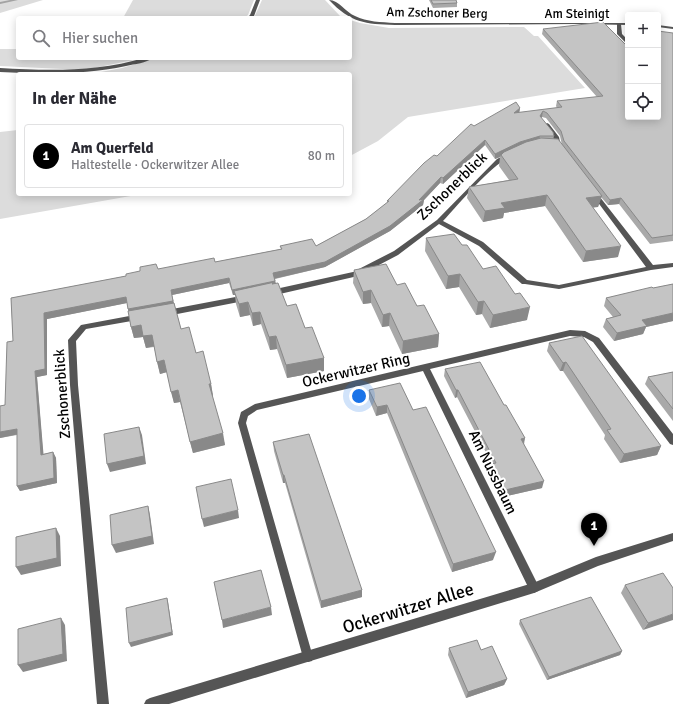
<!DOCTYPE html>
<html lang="de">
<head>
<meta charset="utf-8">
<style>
  body { margin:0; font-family:Signika,sans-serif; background:#f7f7f7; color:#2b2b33 }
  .controls { position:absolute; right:12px; top:12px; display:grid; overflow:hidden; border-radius:4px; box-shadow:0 2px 10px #0003 }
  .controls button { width:36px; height:36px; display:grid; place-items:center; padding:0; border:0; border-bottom:1px solid #e1e1e2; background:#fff; color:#2b2b33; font:20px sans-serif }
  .you { position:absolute; left:359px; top:396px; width:14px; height:14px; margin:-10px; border:3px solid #fff; border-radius:50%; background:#1a73e8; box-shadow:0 0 0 6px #1a73e833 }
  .badge { display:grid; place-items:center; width:26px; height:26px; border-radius:50%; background:#000; color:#fff; font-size:13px; font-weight:700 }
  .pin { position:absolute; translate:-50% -33px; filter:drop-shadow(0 1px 2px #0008) }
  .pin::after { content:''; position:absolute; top:21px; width:14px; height:12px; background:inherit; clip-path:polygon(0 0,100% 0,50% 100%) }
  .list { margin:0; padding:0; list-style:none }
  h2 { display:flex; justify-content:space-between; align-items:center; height:52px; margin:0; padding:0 16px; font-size:17px }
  h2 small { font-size:13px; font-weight:400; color:#7c7c81 }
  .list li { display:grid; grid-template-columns:26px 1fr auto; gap:12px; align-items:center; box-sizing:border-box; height:64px; margin:0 8px 8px; padding:0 8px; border:1px solid #e1e1e2; border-radius:4px }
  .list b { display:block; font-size:15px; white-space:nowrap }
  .list p { margin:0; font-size:13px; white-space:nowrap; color:#7c7c81 }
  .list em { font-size:13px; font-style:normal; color:#7c7c81 }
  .icon { flex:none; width:22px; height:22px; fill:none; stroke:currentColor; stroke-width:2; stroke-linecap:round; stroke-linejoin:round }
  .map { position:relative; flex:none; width:673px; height:704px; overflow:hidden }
  .search { position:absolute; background:#fff; box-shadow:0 2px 10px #0003; left:16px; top:16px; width:336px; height:44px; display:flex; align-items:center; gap:10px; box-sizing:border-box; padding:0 14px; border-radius:4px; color:#7c7c81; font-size:15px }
  .panel { position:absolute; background:#fff; box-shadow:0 2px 10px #0003; left:16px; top:72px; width:336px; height:124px; border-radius:4px }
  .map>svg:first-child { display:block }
  .green { fill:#dcdcdc }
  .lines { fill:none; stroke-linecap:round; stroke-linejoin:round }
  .stream { fill:#a3a3a3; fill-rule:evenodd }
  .service { fill:#555; fill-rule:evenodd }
  .minor { fill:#555; fill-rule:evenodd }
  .tertiary { fill:#555; fill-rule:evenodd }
  .wall { fill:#a9a9a9; fill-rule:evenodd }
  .shaded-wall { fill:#898989 }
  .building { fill:#c4c4c4; stroke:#898989 }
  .labels { text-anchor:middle; stroke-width:4; stroke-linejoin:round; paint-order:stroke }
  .far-street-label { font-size:13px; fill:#000; stroke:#fff }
  .street-label { font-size:15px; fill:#000; stroke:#fff }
  .near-street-label { font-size:18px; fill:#000; stroke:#fff }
</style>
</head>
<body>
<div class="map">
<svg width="673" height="704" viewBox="0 0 673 704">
  <rect width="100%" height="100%" fill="#fff"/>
  <!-- green -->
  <g class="green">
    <path d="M 0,0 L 43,0 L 0,13 Z"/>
    <path d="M 133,0 L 254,0 L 248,15 L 244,18 L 123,18 Z"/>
    <path d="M 262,0 L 325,0 L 340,16 L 346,18 L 254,18 Z"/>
    <path d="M 350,20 L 360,23 L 389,28 L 524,27 L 534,36 L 538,36 L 585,88 L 408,117 L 378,141 L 350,156 L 350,74 L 90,74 L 122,68 L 156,58 L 350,58 Z"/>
    <path d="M 0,49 L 18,49 L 18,58 L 143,58 L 84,70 L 0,66 Z"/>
    <path d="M 18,130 L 18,194 L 142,194 L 0,219 L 0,132 Z"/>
  </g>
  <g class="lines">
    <!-- stream -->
    <path class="stream" d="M 10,0 L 18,0 L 0,4 L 0,2 Z"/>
    <!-- service -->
    <g class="service">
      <path d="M 617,23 L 621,24 L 622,34 L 628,40 L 628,45 L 617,34 Z"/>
      <path d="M 547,123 L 549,124 L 559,137 L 561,147 L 560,148 L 558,149 L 555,147 L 553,137 L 544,125 Z"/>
    </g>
    <!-- minor -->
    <g class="minor">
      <path d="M 256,0 L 260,0 L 254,16 L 252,18 L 247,18 L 250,15 Z"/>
      <path d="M 329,0 C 339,0 345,12 355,16 C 367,22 381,22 395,23 L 628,23 L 628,25 L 578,24 L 395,25 C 365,24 351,23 329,0 Z"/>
      <path d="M 658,25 L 673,27 L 673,29 L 658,27 Z"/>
      <path d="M 144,58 L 153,58 C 146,63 135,64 126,66 C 84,75 42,74 0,72 L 0,68 C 49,71 97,72 144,58 Z"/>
      <path d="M 509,153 L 511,154 L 511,156 C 488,168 462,201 443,221 L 483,242 L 527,280 L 559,285 L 646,267 L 591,193 L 594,191 L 596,192 L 653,265 L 673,263 L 673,267 L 651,270 L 559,289 L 525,284 L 522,284 L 479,246 L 439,224 L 398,255 L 358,276 L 271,296 L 267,293 L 271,290 L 353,272 L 394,251 L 437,220 L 497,159 Z"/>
      <path d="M 246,295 L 250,298 L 249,300 L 167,316 L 163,313 L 167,310 Z"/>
      <path d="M 140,314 L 144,317 L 143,319 L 86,329 L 76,341 L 78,385 L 109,704 L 97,704 L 70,385 L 68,340 L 81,325 Z"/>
      <path d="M 570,330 L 585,331 L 599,338 L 673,434 L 673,445 L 670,444 L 593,342 L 584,337 L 570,336 L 430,369 L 538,585 L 539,588 L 538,591 L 534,593 L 530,591 L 423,371 L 257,410 L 248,416 L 246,423 L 313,657 L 312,661 L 308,662 L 304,661 L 238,423 L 241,412 L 255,404 Z"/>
    </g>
    <!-- tertiary -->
    <path class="tertiary" d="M 673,533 L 673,541 L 598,566 L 534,593 L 169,704 L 144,704 L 146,700 L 150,698 L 533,583 L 596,557 Z"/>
  </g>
  <!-- wall -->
  <g class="wall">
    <path d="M 429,0 L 456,0 L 457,3 L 457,7 L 433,8 Z"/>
    <path d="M 543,29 L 628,117 L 673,33 L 673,241 L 650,244 L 619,204 L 608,205 L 601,197 L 598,207 L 593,207 L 618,257 L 583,262 L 545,206 L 504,213 L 503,218 L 483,222 L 467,198 L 469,187 L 509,180 L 499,166 L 500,157 L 495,159 L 485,145 L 443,184 L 440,183 L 424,200 L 423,205 L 390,231 L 325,267 L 275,279 L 276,284 L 287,306 L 305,328 L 324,358 L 324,371 L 287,378 L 277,349 L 270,350 L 261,324 L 253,326 L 250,315 L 240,317 L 236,304 L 235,295 L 233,295 L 229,283 L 172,295 L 181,329 L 196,353 L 211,384 L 213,396 L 212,396 L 225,445 L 193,453 L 180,402 L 174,403 L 167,372 L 160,374 L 154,347 L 146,348 L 143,337 L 134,338 L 131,327 L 127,303 L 47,319 L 47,375 L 37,377 L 43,454 L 53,452 L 56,458 L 57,483 L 20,491 L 17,486 L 17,435 L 0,438 L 0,406 L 5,405 L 13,341 L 11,298 L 126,276 L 158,269 L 215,262 L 281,249 L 280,246 L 316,246 L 366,219 L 387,203 L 387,201 L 437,156 L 474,126 L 520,108 L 519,113 L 557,108 L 556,106 L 557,101 L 597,97 L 542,34 ZM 542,117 L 546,118 L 560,136 L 562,145 L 553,139 L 554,136 L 541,118 Z"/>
    <path d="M 426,238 L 462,245 L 483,269 L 527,320 L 490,328 L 482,314 L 476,315 L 459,287 L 446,289 L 425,251 Z"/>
    <path d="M 354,270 L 397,285 L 417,306 L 439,334 L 438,347 L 402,354 L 389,326 L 382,327 L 371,303 L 363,304 L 353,283 Z"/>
    <path d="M 673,284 L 673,321 L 646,327 L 643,334 L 614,341 L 603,327 L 606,319 L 613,317 L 604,306 L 606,298 L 653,288 Z"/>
    <path d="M 549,343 L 661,446 L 657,455 L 620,463 L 604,439 L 605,435 L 563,371 L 560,371 L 547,351 Z"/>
    <path d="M 445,369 L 504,405 L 525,438 L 524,445 L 542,488 L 503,497 L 490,471 L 492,464 L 457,397 L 455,398 L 444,376 Z"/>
    <path d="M 673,372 L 673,421 L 645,384 L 648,377 Z"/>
    <path d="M 369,390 L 413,410 L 493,560 L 452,572 L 387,413 L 376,416 L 369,399 Z"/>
    <path d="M 273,442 L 362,590 L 362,597 L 321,608 L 285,483 L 283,483 L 274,451 Z"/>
    <path d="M 625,585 L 673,588 L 643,630 L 621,593 Z"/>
    <path d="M 520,620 L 622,651 L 620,655 L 547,680 L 519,624 Z"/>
    <path d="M 449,648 L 507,679 L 504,685 L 466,698 L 448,655 Z"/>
  </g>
  <!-- shaded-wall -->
  <g class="shaded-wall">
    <path d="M 520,108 L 519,114 L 514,113 Z"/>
    <path d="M 543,111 L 542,117 L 539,121 L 540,116 Z"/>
    <path d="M 540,136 L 539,142 L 501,155 L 500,157 L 495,159 L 495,154 L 520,142 Z"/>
    <path d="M 485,140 L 485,145 L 443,184 L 443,178 Z"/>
    <path d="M 441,177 L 440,183 L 424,200 L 423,205 L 390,231 L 325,267 L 273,279 L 273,273 L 419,200 Z"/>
    <path d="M 547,195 L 545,206 L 504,213 L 503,218 L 483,222 L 485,211 L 501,203 Z"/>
    <path d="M 602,196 L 598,207 L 583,209 L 586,198 Z"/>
    <path d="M 621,198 L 619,204 L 608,205 L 610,200 Z"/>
    <path d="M 621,246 L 618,257 L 583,262 L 586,251 Z"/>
    <path d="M 460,274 L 459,287 L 446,289 L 448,276 Z"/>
    <path d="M 229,278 L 229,283 L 172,295 L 171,290 Z"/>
    <path d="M 275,281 L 276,286 L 234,291 L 235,295 L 233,295 L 232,290 Z"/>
    <path d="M 371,290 L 371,303 L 363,304 L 363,292 Z"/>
    <path d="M 126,297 L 127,303 L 47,319 L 47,375 L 37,377 L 44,460 L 41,455 L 35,371 L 44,313 Z"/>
    <path d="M 173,301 L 175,307 L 129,314 L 128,309 Z"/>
    <path d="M 484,301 L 482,314 L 476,315 L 478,302 Z"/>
    <path d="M 248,302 L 250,315 L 240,317 L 239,304 Z"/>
    <path d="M 530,307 L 527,320 L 490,328 L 493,315 Z"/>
    <path d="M 260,312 L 261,324 L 253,326 L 252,313 Z"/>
    <path d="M 390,313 L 389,326 L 382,327 L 383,315 Z"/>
    <path d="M 673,313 L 673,321 L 646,327 L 643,334 L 614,341 L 617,333 L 642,320 Z"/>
    <path d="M 141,325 L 152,335 L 155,346 L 146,348 L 143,337 L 134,338 L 131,327 Z"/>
    <path d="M 439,334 L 438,347 L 402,354 L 403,341 Z"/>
    <path d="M 276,336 L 277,349 L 270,350 L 269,337 Z"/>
    <path d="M 324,358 L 324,371 L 287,378 L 286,365 Z"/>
    <path d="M 164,360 L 167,372 L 160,374 L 157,362 Z"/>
    <path d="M 566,362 L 563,371 L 560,371 L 563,363 Z"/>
    <path d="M 209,384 L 211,384 L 213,396 L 211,396 Z"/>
    <path d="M 178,390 L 180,402 L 174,403 L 171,392 Z"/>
    <path d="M 456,390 L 458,390 L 457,397 L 455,398 Z"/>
    <path d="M 387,405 L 387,413 L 376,416 L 377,407 Z"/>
    <path d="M 139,427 L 142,435 L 146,464 L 110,472 L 107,464 Z"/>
    <path d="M 17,429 L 19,434 L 0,438 L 0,432 Z"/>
    <path d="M 223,433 L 225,445 L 193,453 L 190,442 Z"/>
    <path d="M 525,438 L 523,445 L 521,439 Z"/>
    <path d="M 661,446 L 657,455 L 620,463 L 624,454 Z"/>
    <path d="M 53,452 L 56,458 L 57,483 L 20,491 L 17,486 Z"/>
    <path d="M 283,475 L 284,475 L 285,483 L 283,483 Z"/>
    <path d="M 544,481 L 542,488 L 503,497 L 505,490 Z"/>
    <path d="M 148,506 L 150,515 L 154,544 L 116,553 L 112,545 Z"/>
    <path d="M 238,510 L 239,518 L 204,527 L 202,519 Z"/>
    <path d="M 56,528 L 60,536 L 61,566 L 21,575 L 16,567 Z"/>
    <path d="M 496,552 L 493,560 L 452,572 L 453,564 Z"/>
    <path d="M 362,590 L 362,597 L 321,608 L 321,601 Z"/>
    <path d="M 167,598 L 168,602 L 173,635 L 131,647 L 129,643 Z"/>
    <path d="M 271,607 L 272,615 L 223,628 L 222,620 Z"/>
    <path d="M 673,614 L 673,620 L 643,630 L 648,623 Z"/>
    <path d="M 61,618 L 65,625 L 67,661 L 23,672 L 18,665 Z"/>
    <path d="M 622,651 L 620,655 L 547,680 L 549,677 Z"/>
    <path d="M 507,679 L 504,685 L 466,698 L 468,692 Z"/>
  </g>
  <!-- building -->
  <g class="building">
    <path d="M 431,0 L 456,0 L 457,3 L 433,4 Z"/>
    <path d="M 603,22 L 628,47 L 628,117 L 658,117 L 658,31 L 673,33 L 673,235 L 652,238 L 621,198 L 610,200 L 564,141 L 561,131 L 547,113 L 543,111 L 540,116 L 553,132 L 554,136 L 540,136 L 520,142 L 495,154 L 485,140 L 443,178 L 441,177 L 419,200 L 424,199 L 390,226 L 325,262 L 273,273 L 275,281 L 232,290 L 229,278 L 171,290 L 173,301 L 128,309 L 126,297 L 44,313 L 45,369 L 35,371 L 41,455 L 53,452 L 54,478 L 17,486 L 17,429 L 0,432 L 0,406 L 5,405 L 7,342 L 13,341 L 11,298 L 126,276 L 126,274 L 140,271 L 140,267 L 156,264 L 158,269 L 214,258 L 215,262 L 282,249 L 280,246 L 312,239 L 316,246 L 366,219 L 389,201 L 387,201 L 424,163 L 434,155 L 437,156 L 471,124 L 474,126 L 516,102 L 520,108 L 514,113 L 562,107 L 557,101 L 603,96 L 543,29 Z"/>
    <path d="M 541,138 L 558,139 L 602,196 L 586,198 L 621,246 L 586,251 L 547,195 L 501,203 L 505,208 L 485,211 L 469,187 L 518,179 L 501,155 L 504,152 L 526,142 Z"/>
    <path d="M 454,234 L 462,245 L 467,245 L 483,269 L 496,266 L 515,294 L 520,293 L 530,307 L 493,315 L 484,301 L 478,302 L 460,274 L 448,276 L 426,238 Z"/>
    <path d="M 386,264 L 397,285 L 405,283 L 417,306 L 424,305 L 439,334 L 403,341 L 390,313 L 383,315 L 371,290 L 363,292 L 354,270 Z"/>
    <path d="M 275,282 L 272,284 L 278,283 L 287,306 L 296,304 L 305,328 L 312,327 L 324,358 L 286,365 L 276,336 L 269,337 L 260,312 L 252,313 L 248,302 L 239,304 L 234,291 Z"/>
    <path d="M 673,284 L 673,313 L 642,320 L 647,326 L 617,333 L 606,319 L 621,315 L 606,298 L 652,287 L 653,288 Z"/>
    <path d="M 174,303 L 181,329 L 189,327 L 196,353 L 203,351 L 211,384 L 209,384 L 223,433 L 190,442 L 178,390 L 171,392 L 164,360 L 157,362 L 152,335 L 143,336 L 141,325 L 131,327 L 128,311 Z"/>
    <path d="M 582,336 L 661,446 L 624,454 L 607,430 L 611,429 L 566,362 L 563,363 L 549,343 Z"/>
    <path d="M 480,362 L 504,405 L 506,405 L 525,438 L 521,439 L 544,481 L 505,490 L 491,464 L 496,463 L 458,390 L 456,390 L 445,369 Z"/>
    <path d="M 673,372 L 673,409 L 648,377 Z"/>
    <path d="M 400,383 L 413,410 L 426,407 L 496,552 L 453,564 L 387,405 L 377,407 L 369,390 Z"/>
    <path d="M 139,427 L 144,456 L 107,464 L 104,434 Z"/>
    <path d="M 309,434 L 362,590 L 321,601 L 284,475 L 283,475 L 273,442 Z"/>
    <path d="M 231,479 L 238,510 L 202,519 L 196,487 Z"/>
    <path d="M 148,506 L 152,536 L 112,545 L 110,515 Z"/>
    <path d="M 56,528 L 57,558 L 16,567 L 16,537 Z"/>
    <path d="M 261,570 L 271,607 L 222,620 L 214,582 Z"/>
    <path d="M 663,573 L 673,588 L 673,614 L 648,623 L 625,585 Z"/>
    <path d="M 591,597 L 622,651 L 549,677 L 520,620 Z"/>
    <path d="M 167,598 L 172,632 L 129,643 L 126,608 Z"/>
    <path d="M 61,618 L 63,654 L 18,665 L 18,629 Z"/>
    <path d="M 477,640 L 481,650 L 492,646 L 507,679 L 468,692 L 449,648 Z"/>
  </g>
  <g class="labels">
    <!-- far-street labels -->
    <g class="far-street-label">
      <text transform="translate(437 12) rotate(1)" y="5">Am Zschoner Berg</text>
      <text x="577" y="18">Am Steinigt</text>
    </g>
    <!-- street labels -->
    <g class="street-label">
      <text transform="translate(452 186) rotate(-44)" y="5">Zschonerblick</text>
      <text transform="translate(356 370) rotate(-13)" y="5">Ockerwitzer Ring</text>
      <text transform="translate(62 394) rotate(-94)" y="5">Zschonerblick</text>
      <text transform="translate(493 472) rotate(64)" y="5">Am Nussbaum</text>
    </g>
    <!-- near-street labels -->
    <g class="near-street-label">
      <text transform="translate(408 608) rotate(-17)" y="6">Ockerwitzer Allee</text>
    </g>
  </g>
</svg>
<div class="controls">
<button>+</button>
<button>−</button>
<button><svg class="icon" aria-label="locate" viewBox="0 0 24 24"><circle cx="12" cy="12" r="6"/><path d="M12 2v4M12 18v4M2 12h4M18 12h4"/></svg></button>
</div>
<div class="you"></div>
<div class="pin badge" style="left:594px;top:546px">1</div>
<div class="search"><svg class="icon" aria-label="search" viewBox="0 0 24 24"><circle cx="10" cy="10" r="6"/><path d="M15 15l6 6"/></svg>Hier suchen</div>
<section class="panel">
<h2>In der Nähe<small></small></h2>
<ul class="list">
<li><span class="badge">1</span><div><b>Am Querfeld</b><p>Haltestelle · Ockerwitzer Allee</p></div><em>80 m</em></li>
</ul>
</section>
</div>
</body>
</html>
